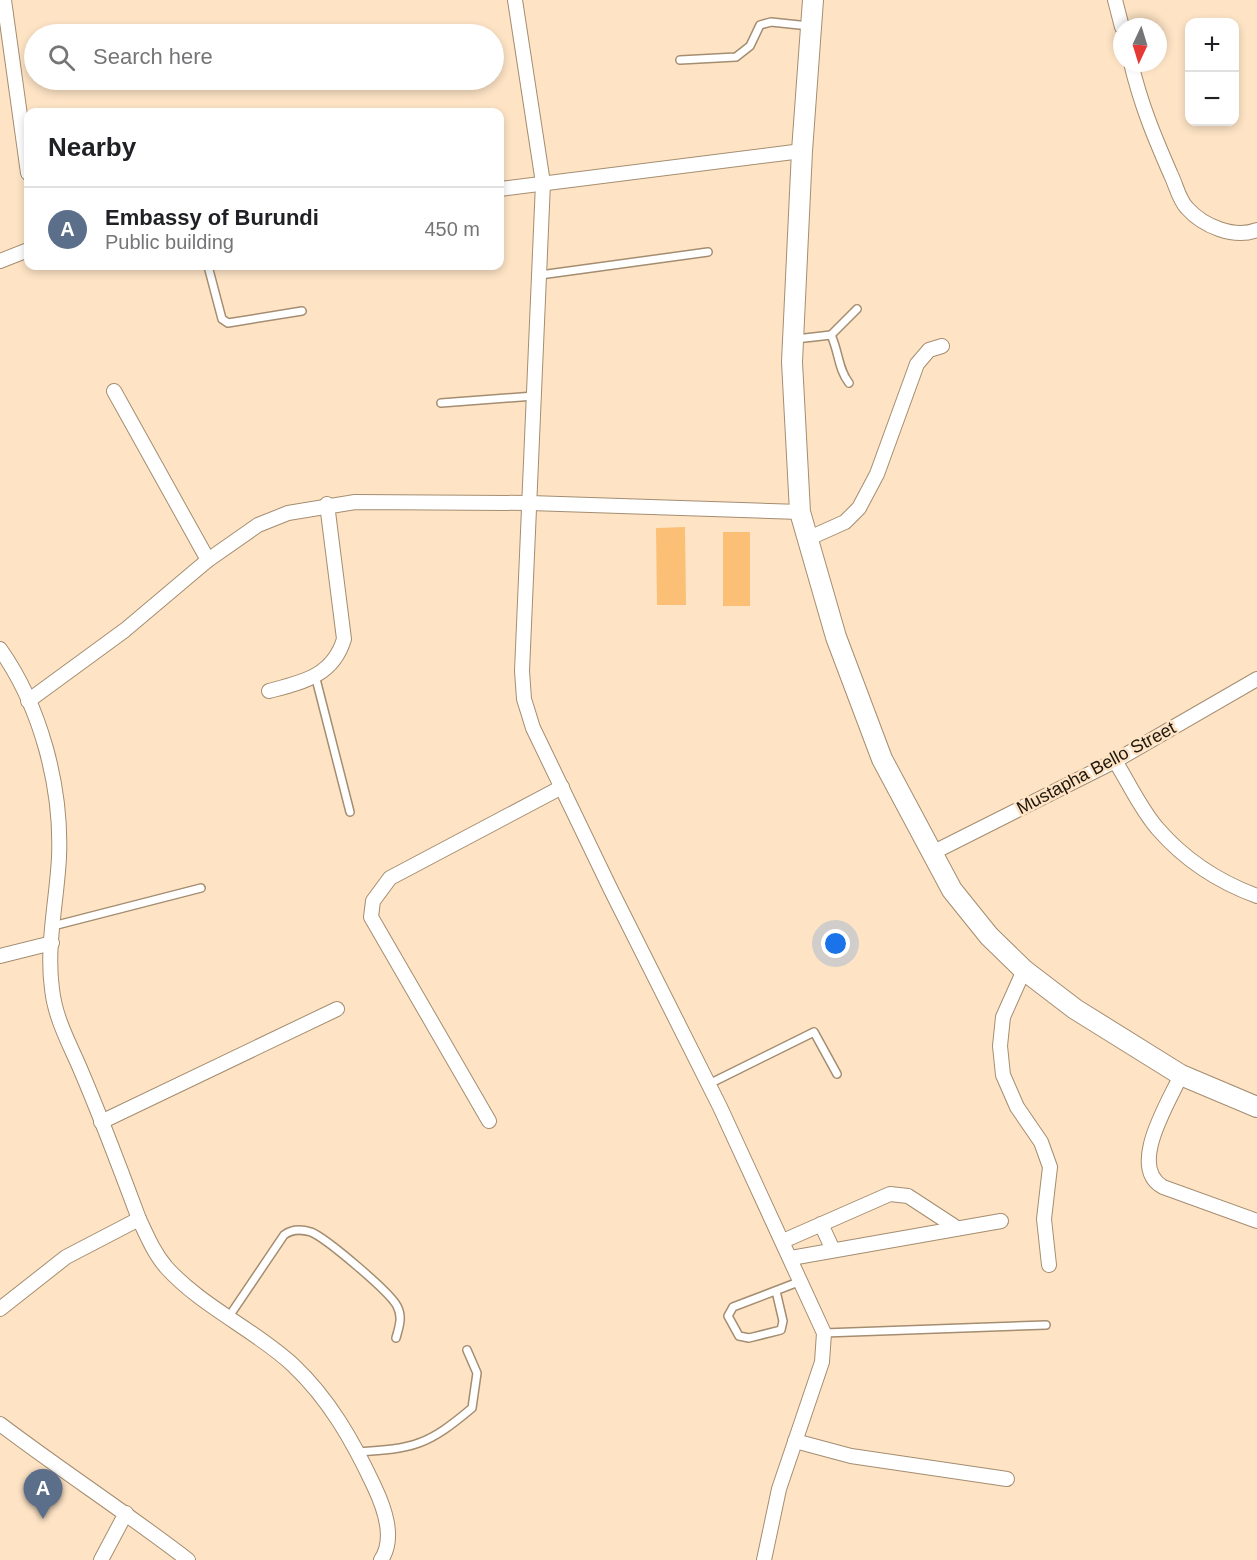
<!DOCTYPE html>
<html lang="en">
<head>
<meta charset="utf-8">
<style>
  body { margin:0; font-family:Arial,sans-serif; background:#f2f2f2; color:#202124 }
  .controls { position:absolute; right:18px; top:18px; display:grid; overflow:hidden; border-radius:12px; box-shadow:0 3px 9px #0003 }
  .controls button { width:54px; height:54px; display:grid; place-items:center; padding:0; border:0; border-bottom:2px solid #e0e0e0; background:#fff; color:#202124; font:30px sans-serif }
  .compass { position:absolute; left:1113px; top:18px; width:54px; height:54px; border-radius:50%; background:#fff; box-shadow:0 3px 9px #0003; rotate:184deg }
  .you { position:absolute; left:836px; top:944px; width:21px; height:21px; margin:-15px; border:4px solid #fff; border-radius:50%; background:#1a73e8; box-shadow:0 0 0 9px #1a73e833 }
  .badge { display:grid; place-items:center; width:39px; height:39px; border-radius:50%; background:#206a9e; color:#fff; font-size:20px; font-weight:700 }
  .pin { position:absolute; translate:-50% -50px; filter:drop-shadow(0 2px 3px #0008) }
  .pin::after { content:''; position:absolute; top:32px; width:21px; height:18px; background:inherit; clip-path:polygon(0 0,100% 0,50% 100%) }
  .list { margin:0; padding:0; list-style:none }
  h2 { display:flex; justify-content:space-between; align-items:center; height:78px; margin:0; padding:0 24px; font-size:26px }
  h2 small { font-size:20px; font-weight:400; color:#757577 }
  .list li { display:grid; grid-template-columns:39px 1fr auto; gap:18px; align-items:center; box-sizing:border-box; height:84px; padding:0 24px; border-top:2px solid #e0e0e0 }
  .list b { display:block; font-size:22px; white-space:nowrap }
  .list p { margin:0; font-size:20px; white-space:nowrap; color:#757577 }
  .list em { font-size:20px; font-style:normal; color:#757577 }
  .icon { flex:none; width:33px; height:33px; fill:none; stroke:currentColor; stroke-width:2; stroke-linecap:round; stroke-linejoin:round }
  .map { position:relative; flex:none; width:1257px; height:1560px; overflow:hidden }
  .search { position:absolute; background:#fff; box-shadow:0 3px 9px #0003; left:24px; top:24px; width:480px; height:66px; display:flex; align-items:center; gap:15px; box-sizing:border-box; padding:0 21px; border-radius:33px; color:#757577; font-size:22px }
  .panel { position:absolute; background:#fff; box-shadow:0 3px 9px #0003; left:24px; top:108px; width:480px; height:162px; border-radius:12px }
  .map>svg:first-child { display:block }
  .building { fill:#fbc076 }
  .lines { fill:none; stroke-linecap:round; stroke-linejoin:round }
  .lane-casing { stroke:#a48d70; stroke-width:10 }
  .street-casing { stroke:#a48d70; stroke-width:16 }
  .secondary-casing { stroke:#a48d70; stroke-width:22 }
  .lane { stroke:#fff; stroke-width:7 }
  .street { stroke:#fff; stroke-width:14 }
  .secondary { stroke:#fff; stroke-width:20 }
  .labels { text-anchor:middle; stroke-width:5; stroke-linejoin:round; paint-order:stroke }
  .street-label { font-size:18px; fill:#20170c; stroke:#fee4c5 }
</style>
</head>
<body>
<div class="map">
<svg width="1257" height="1560" viewBox="0 0 1257 1560">
  <rect width="100%" height="100%" fill="#fee4c5"/>
  <!-- building -->
  <g class="building">
    <path d="M 685,527 L 686,605 L 657,605 L 656,528 Z"/>
    <rect x="723" y="532" width="27" height="74"/>
  </g>
  <g class="lines">
    <defs>
      <g id="lane">
        <path d="M 680,60 L 736,57 L 750,46 L 760,25 L 771,22 L 809,26"/>
        <path d="M 208,266 L 222,319 L 228,323 L 302,311"/>
        <path d="M 540,275 L 708,252"/>
        <path d="M 831,335 C 839,352 838,369 849,383"/>
        <path d="M 796,339 L 831,335 L 857,309"/>
        <path d="M 441,403 L 534,396"/>
        <path d="M 315,675 L 350,812"/>
        <path d="M 53,926 L 201,888"/>
        <path d="M 709,1084 L 814,1032 L 837,1074"/>
        <path d="M 776,1291 L 783,1321 L 781,1330 L 749,1338 L 739,1336 L 728,1316 L 733,1307 L 801,1281"/>
        <path d="M 228,1318 L 284,1235 C 292,1229 301,1229 311,1232 C 326,1238 390,1292 397,1306 C 403,1317 399,1327 396,1338"/>
        <path d="M 824,1333 L 1046,1325"/>
        <path d="M 357,1452 C 414,1449 428,1445 472,1408 L 477,1373 L 467,1350"/>
      </g>
      <g id="street">
        <path d="M 4,0 L 28,173"/>
        <path d="M 515,0 L 543,183 L 522,671 L 524,699 L 533,728 L 611,890 L 720,1107 L 824,1333 L 822,1362 L 779,1489 L 764,1560"/>
        <path d="M 1115,0 L 1122,27"/>
        <path d="M 1131,63 C 1141,105 1154,136 1171,175 C 1176,185 1179,200 1187,208 C 1203,226 1234,239 1257,230"/>
        <path d="M 500,189 L 802,151"/>
        <path d="M 0,261 L 28,250"/>
        <path d="M 114,391 L 208,560"/>
        <path d="M 807,539 L 845,522 L 859,508 L 877,474 L 917,364 L 929,350 L 942,346"/>
        <path d="M 0,649 C 41,707 62,787 59,857 C 57,900 46,946 52,989 C 55,1017 68,1041 79,1066 C 101,1117 120,1168 139,1219 C 147,1236 154,1253 166,1267 C 202,1307 254,1329 293,1365 C 329,1399 353,1441 374,1486 C 384,1507 396,1538 381,1560"/>
        <path d="M 269,691 C 303,682 333,676 344,639 L 327,504"/>
        <path d="M 28,701 L 125,630 L 208,560 L 258,525 L 288,513 L 355,502 L 530,503 L 800,512"/>
        <path d="M 1115,761 C 1129,783 1141,810 1158,829 C 1184,859 1219,882 1257,896"/>
        <path d="M 932,853 L 1115,761 L 1257,679"/>
        <path d="M 0,956 L 52,943"/>
        <path d="M 1024,970 L 1003,1017 L 1000,1046 L 1003,1075 L 1017,1107 L 1041,1142 L 1050,1167 L 1044,1219 L 1049,1265"/>
        <path d="M 1181,1075 C 1169,1102 1127,1167 1163,1187 L 1257,1221"/>
        <path d="M 489,1121 L 371,917 L 373,901 L 390,878 L 562,787"/>
        <path d="M 101,1122 L 337,1009"/>
        <path d="M 821,1224 L 833,1250"/>
        <path d="M 783,1241 L 890,1194 L 908,1196 L 957,1228"/>
        <path d="M 791,1258 L 1001,1221"/>
        <path d="M 0,1309 L 66,1257 L 139,1219"/>
        <path d="M 0,1424 C 62,1471 127,1513 188,1560"/>
        <path d="M 795,1441 L 851,1456 L 1007,1479"/>
        <path d="M 101,1560 L 126,1513"/>
      </g>
      <path id="secondary" d="M 813,0 L 802,151 L 792,362 L 800,512 L 836,637 L 882,759 L 952,890 L 989,936 L 1024,970 L 1075,1009 L 1181,1075 L 1257,1107"/>
    </defs>
    <!-- lane casing -->
    <use href="#lane" class="lane-casing"/>
    <!-- street casing -->
    <use href="#street" class="street-casing"/>
    <!-- secondary casing -->
    <use href="#secondary" class="secondary-casing"/>
    <!-- lane -->
    <use href="#lane" class="lane"/>
    <!-- street -->
    <use href="#street" class="street"/>
    <!-- secondary -->
    <use href="#secondary" class="secondary"/>
  </g>
  <g class="labels">
    <!-- street labels -->
    <g class="street-label">
      <text transform="translate(1096 768) rotate(-28)" y="6">Mustapha Bello Street</text>
    </g>
  </g>
</svg>
<div class="controls">
<button>+</button>
<button>−</button>
</div>
<svg class="compass" viewBox="-18 -18 36 36"><path d="M0-13l5 13h-10z" fill="#e53935"/><path d="M0 13l5-13h-10z" fill="#757577"/></svg>
<div class="you"></div>
<div class="pin badge" style="left:43px;top:1519px;background:#5c6f8a">A</div>
<div class="search"><svg class="icon" aria-label="search" viewBox="0 0 24 24"><circle cx="10" cy="10" r="6"/><path d="M15 15l6 6"/></svg>Search here</div>
<section class="panel">
<h2>Nearby<small></small></h2>
<ul class="list">
<li><span class="badge" style="background:#5c6f8a">A</span><div><b>Embassy of Burundi</b><p>Public building</p></div><em>450 m</em></li>
</ul>
</section>
</div>
</body>
</html>
